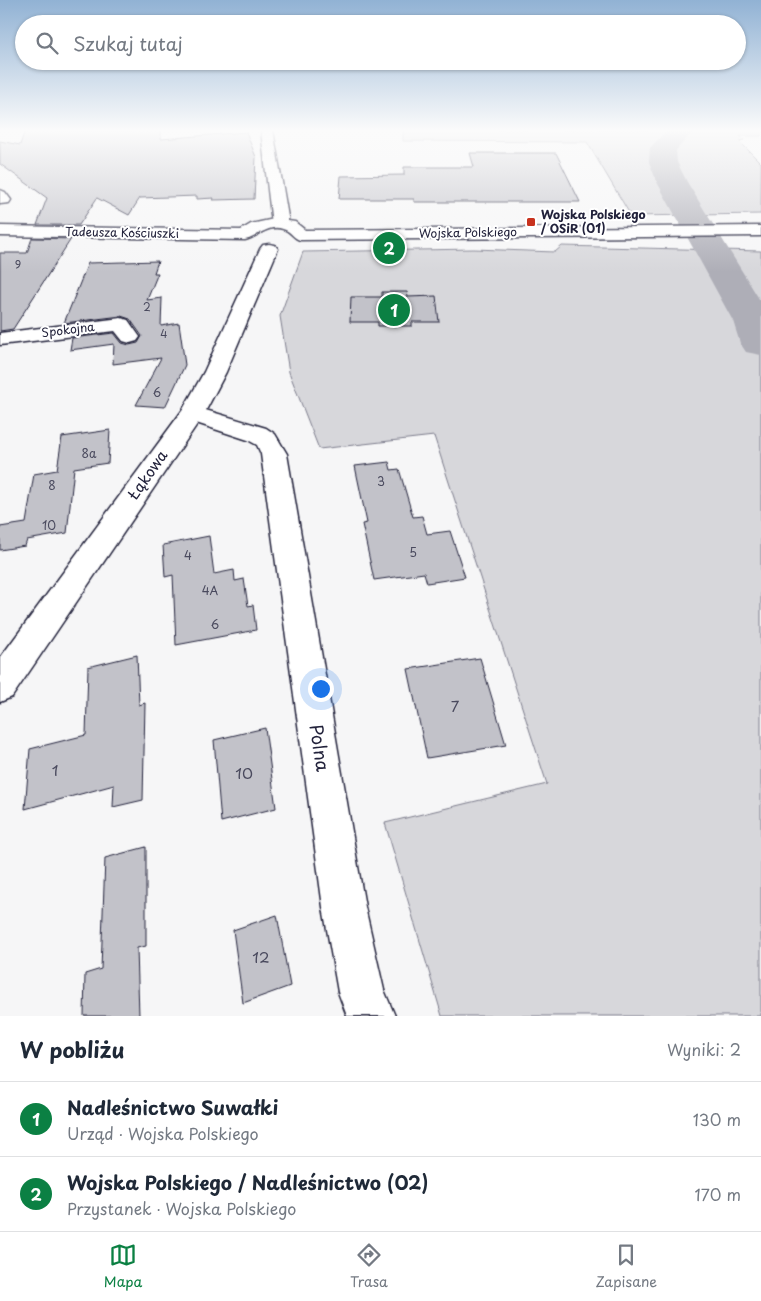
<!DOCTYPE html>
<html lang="pl">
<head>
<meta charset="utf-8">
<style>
  body { margin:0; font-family:"Playpen Sans",sans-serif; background:#f2f2f3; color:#1f2937 }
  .you { position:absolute; left:320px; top:688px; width:18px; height:18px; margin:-12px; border:4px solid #fff; border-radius:50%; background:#1a73e8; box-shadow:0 0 0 8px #1a73e833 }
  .badge { display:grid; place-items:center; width:32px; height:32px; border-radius:50%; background:#0b8043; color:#fff; font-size:16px; font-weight:700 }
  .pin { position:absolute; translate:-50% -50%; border:2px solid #fff; box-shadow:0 1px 5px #0006 }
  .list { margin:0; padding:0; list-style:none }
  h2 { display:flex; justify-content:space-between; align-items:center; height:65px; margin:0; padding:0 20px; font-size:21px }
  h2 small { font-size:16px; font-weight:400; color:#747a83 }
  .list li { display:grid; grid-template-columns:32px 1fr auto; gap:15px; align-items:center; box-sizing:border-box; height:75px; padding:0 20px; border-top:1px solid #e0e1e3 }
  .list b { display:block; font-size:19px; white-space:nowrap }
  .list p { margin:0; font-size:16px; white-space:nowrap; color:#747a83 }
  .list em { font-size:16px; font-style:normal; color:#747a83 }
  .icon { flex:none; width:28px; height:28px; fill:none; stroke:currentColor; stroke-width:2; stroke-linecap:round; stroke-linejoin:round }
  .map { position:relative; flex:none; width:761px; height:1016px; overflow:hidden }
  .search { position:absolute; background:#fff; box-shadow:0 1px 4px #0004; left:15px; right:15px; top:15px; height:55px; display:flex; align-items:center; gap:12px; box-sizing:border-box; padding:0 18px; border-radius:28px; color:#747a83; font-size:19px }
  .sheet { height:215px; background:#fff }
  nav { display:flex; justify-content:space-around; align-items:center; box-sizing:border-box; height:70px; border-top:1px solid #e0e1e3; background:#fff; font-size:14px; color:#747a83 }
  nav a { display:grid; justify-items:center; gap:2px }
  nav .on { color:#0b8043 }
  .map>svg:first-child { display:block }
  .green { fill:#d7d7db; stroke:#7c7c8b }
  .water { fill:#aeaeb7; stroke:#767685 }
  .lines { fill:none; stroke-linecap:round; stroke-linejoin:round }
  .river { fill:#aeaeb7; fill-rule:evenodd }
  .building { fill:#c2c2c9; stroke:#22223b }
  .minor-casing { stroke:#22223b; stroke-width:3 }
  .tertiary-casing { stroke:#22223b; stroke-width:3 }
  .minor { fill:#fff; fill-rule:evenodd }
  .tertiary { fill:#fff; fill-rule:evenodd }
  .poi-dot { fill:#c8321e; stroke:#fff; stroke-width:2 }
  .labels { text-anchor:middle; stroke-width:4; stroke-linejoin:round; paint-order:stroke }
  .far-number-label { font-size:11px; fill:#4a4a5e }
  .far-poi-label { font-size:12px; font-weight:bold; fill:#22223b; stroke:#fff; text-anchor:start }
  .far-street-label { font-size:12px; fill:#22223b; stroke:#fff }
  .number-label { font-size:12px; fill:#4a4a5e }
  .street-label { font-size:15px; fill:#22223b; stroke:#fff }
  .near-number-label { font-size:15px; fill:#4a4a5e }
  .near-street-label { font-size:18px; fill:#22223b; stroke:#fff }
</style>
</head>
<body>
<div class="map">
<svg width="761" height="1016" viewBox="0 0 761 1016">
  <rect width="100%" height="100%" fill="#f6f6f7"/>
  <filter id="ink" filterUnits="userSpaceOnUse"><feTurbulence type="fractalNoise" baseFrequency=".02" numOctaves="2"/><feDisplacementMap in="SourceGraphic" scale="10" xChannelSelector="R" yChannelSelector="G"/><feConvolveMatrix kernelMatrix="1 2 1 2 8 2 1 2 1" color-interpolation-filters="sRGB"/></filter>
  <g filter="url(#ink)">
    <!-- green -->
    <g class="green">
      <path d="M 403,130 L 761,130 L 761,136 L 740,136 L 744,140 L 739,141 L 761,163 L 761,214 L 631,216 L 587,142 L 403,141 Z"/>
      <path d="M 562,246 L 761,251 L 761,1016 L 442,1016 L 385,823 L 547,784 L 434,436 L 319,449 L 289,372 L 280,316 L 303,252 L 474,249 L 555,252 Z"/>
    </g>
    <!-- water -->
    <path class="water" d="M 672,130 L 691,130 L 672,149 L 672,159 L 712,231 L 692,231 C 681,213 648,171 654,150 C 656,142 666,135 672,130 Z"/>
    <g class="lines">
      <!-- river -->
      <path class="river" d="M 667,130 L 695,130 L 676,150 L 677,162 L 687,182 L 761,302 L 761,355 L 746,352 L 740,343 L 733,321 L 657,182 L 649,162 L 650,148 Z"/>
    </g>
    <!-- building -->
    <g class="building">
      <path d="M 25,130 L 161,130 L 161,139 L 246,132 L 256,157 L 254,199 L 213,200 L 214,198 L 197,199 L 197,196 L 140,198 L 129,215 L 97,198 L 79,225 L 37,225 L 47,198 L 0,164 L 0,141 L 20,145 Z"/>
      <path d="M 470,153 L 556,153 L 580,202 L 414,202 L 414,199 L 339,199 L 341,176 L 404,175 L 404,167 L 474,167 Z"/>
      <path d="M 32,238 L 71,239 L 13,329 L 0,331 L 0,253 L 27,253 Z"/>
      <path d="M 158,261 L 154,273 L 158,273 L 147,300 L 162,298 L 161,326 L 179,323 L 185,365 L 165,407 L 136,405 L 161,358 L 113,364 L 114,344 L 70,350 L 72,338 L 114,333 L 122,343 L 129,345 L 138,343 L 142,336 L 130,319 L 121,316 L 64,323 L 88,263 Z"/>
      <path d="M 382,292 L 407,292 L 408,297 L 436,296 L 439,322 L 412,322 L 412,326 L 378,326 L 378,322 L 350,322 L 351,297 L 382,297 Z"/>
      <path d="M 110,430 L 108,463 L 74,468 L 67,533 L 27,540 L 25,546 L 0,550 L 0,527 L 26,523 L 34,474 L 57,470 L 62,437 Z"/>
      <path d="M 389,462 L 391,470 L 399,469 L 413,517 L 422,516 L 427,534 L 450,531 L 465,577 L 427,583 L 424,573 L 374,580 L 362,524 L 367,523 L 355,466 Z"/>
      <path d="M 209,536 L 214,574 L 234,570 L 235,581 L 244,579 L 248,606 L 253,605 L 256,630 L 176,645 L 173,575 L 165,577 L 163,545 Z"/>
      <path d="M 137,655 L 139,705 L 145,703 L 143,800 L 113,807 L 114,785 L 25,809 L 30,749 L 86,735 L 88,667 Z"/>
      <path d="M 480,658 L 506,745 L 427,758 L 408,669 Z"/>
      <path d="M 265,728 L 276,808 L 221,822 L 214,740 Z"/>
      <path d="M 146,847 L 146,946 L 137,948 L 139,1016 L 84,1016 L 85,974 L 101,969 L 105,858 Z"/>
      <path d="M 277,915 L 290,986 L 243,1003 L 233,930 Z"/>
    </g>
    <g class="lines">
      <defs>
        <g id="minor">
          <path d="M 261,130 L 273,130 L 288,217 L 288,224 L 286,227 L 274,227 L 272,224 Z"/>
          <path d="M 0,190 L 5,192 L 11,200 L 9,203 L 0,204 Z"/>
          <path d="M 121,318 L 128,320 L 140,337 L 137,341 L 130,343 L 123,341 L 115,331 L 0,345 L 0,333 Z"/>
          <path d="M 192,406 L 266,428 L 275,434 L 287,454 L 365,907 L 384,990 L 395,1016 L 347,1016 L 338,992 L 323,907 L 261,454 L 257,445 L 248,440 L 184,419 L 180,414 L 184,409 Z"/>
        </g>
        <g id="tertiary">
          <path d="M 274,219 L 295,222 L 305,230 L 761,226 L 761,236 L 300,240 C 293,238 291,231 283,229 C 268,224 258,237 245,240 L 0,236 L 0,226 L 241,230 L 251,224 Z"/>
          <path d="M 269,244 L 275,245 L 278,249 L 226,372 L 204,414 L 12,697 L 0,702 L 0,658 L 182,411 L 204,372 L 260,249 L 263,245 Z"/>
        </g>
      </defs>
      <!-- minor casing -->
      <use href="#minor" class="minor-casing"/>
      <!-- tertiary casing -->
      <use href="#tertiary" class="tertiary-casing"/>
      <!-- minor -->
      <use href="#minor" class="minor"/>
      <!-- tertiary -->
      <use href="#tertiary" class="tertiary"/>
    </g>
  </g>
  <!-- sky -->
  <linearGradient id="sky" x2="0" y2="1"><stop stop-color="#91b2d4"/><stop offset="0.48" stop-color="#fbfbfb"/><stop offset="1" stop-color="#fbfbfb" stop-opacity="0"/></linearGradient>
  <rect width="761" height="272" fill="url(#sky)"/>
  <!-- markers -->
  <rect class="poi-dot" x="526" y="217" width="10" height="10" rx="2.5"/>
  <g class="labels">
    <!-- far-number labels -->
    <g class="far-number-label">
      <text x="18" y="269">9</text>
      <text x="147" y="311">2</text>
      <text x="164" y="338">4</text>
    </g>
    <!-- far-poi labels -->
    <g class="far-poi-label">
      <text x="541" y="219">Wojska Polskiego<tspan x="541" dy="14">/ OSiR (01)</tspan></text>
    </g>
    <!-- far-street labels -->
    <g class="far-street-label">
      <text transform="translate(122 233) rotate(1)" y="4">Tadeusza Kościuszki</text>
      <text transform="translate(468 233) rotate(-1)" y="4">Wojska Polskiego</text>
      <text transform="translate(68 330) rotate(-7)" y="4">Spokojna</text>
    </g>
    <!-- number labels -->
    <g class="number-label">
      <text x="157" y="397">6</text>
      <text x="89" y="458">8a</text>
      <text x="381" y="486">3</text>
      <text x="52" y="490">8</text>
      <text x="49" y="530">10</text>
      <text x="413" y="557">5</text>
      <text x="188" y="560">4</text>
      <text x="210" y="595">4A</text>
      <text x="215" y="629">6</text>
    </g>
    <!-- street labels -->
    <g class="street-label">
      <text transform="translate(148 475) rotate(-55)" y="5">Łąkowa</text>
    </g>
    <!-- near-number labels -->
    <g class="near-number-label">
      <text x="455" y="712">7</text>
      <text x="55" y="776">1</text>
      <text x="244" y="779">10</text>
      <text x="261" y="963">12</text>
    </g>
    <!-- near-street labels -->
    <g class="near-street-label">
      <text transform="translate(319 748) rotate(81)" y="6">Polna</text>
    </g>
  </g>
</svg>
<div class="you"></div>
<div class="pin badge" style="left:394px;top:310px">1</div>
<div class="pin badge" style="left:389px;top:248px">2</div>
<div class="search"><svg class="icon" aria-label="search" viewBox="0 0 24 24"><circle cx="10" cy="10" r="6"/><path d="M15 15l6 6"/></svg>Szukaj tutaj</div>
</div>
<section class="sheet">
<h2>W pobliżu<small>Wyniki: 2</small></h2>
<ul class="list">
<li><span class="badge">1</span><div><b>Nadleśnictwo Suwałki</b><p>Urząd · Wojska Polskiego</p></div><em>130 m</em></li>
<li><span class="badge">2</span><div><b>Wojska Polskiego / Nadleśnictwo (02)</b><p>Przystanek · Wojska Polskiego</p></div><em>170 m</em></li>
</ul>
</section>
<nav>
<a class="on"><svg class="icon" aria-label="map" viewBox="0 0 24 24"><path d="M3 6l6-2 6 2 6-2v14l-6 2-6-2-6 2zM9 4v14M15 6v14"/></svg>Mapa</a>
<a><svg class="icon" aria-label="directions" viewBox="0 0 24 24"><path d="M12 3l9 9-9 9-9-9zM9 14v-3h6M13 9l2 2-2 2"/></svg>Trasa</a>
<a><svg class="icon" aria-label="saved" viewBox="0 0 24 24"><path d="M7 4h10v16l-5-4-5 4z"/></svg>Zapisane</a>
</nav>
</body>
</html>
